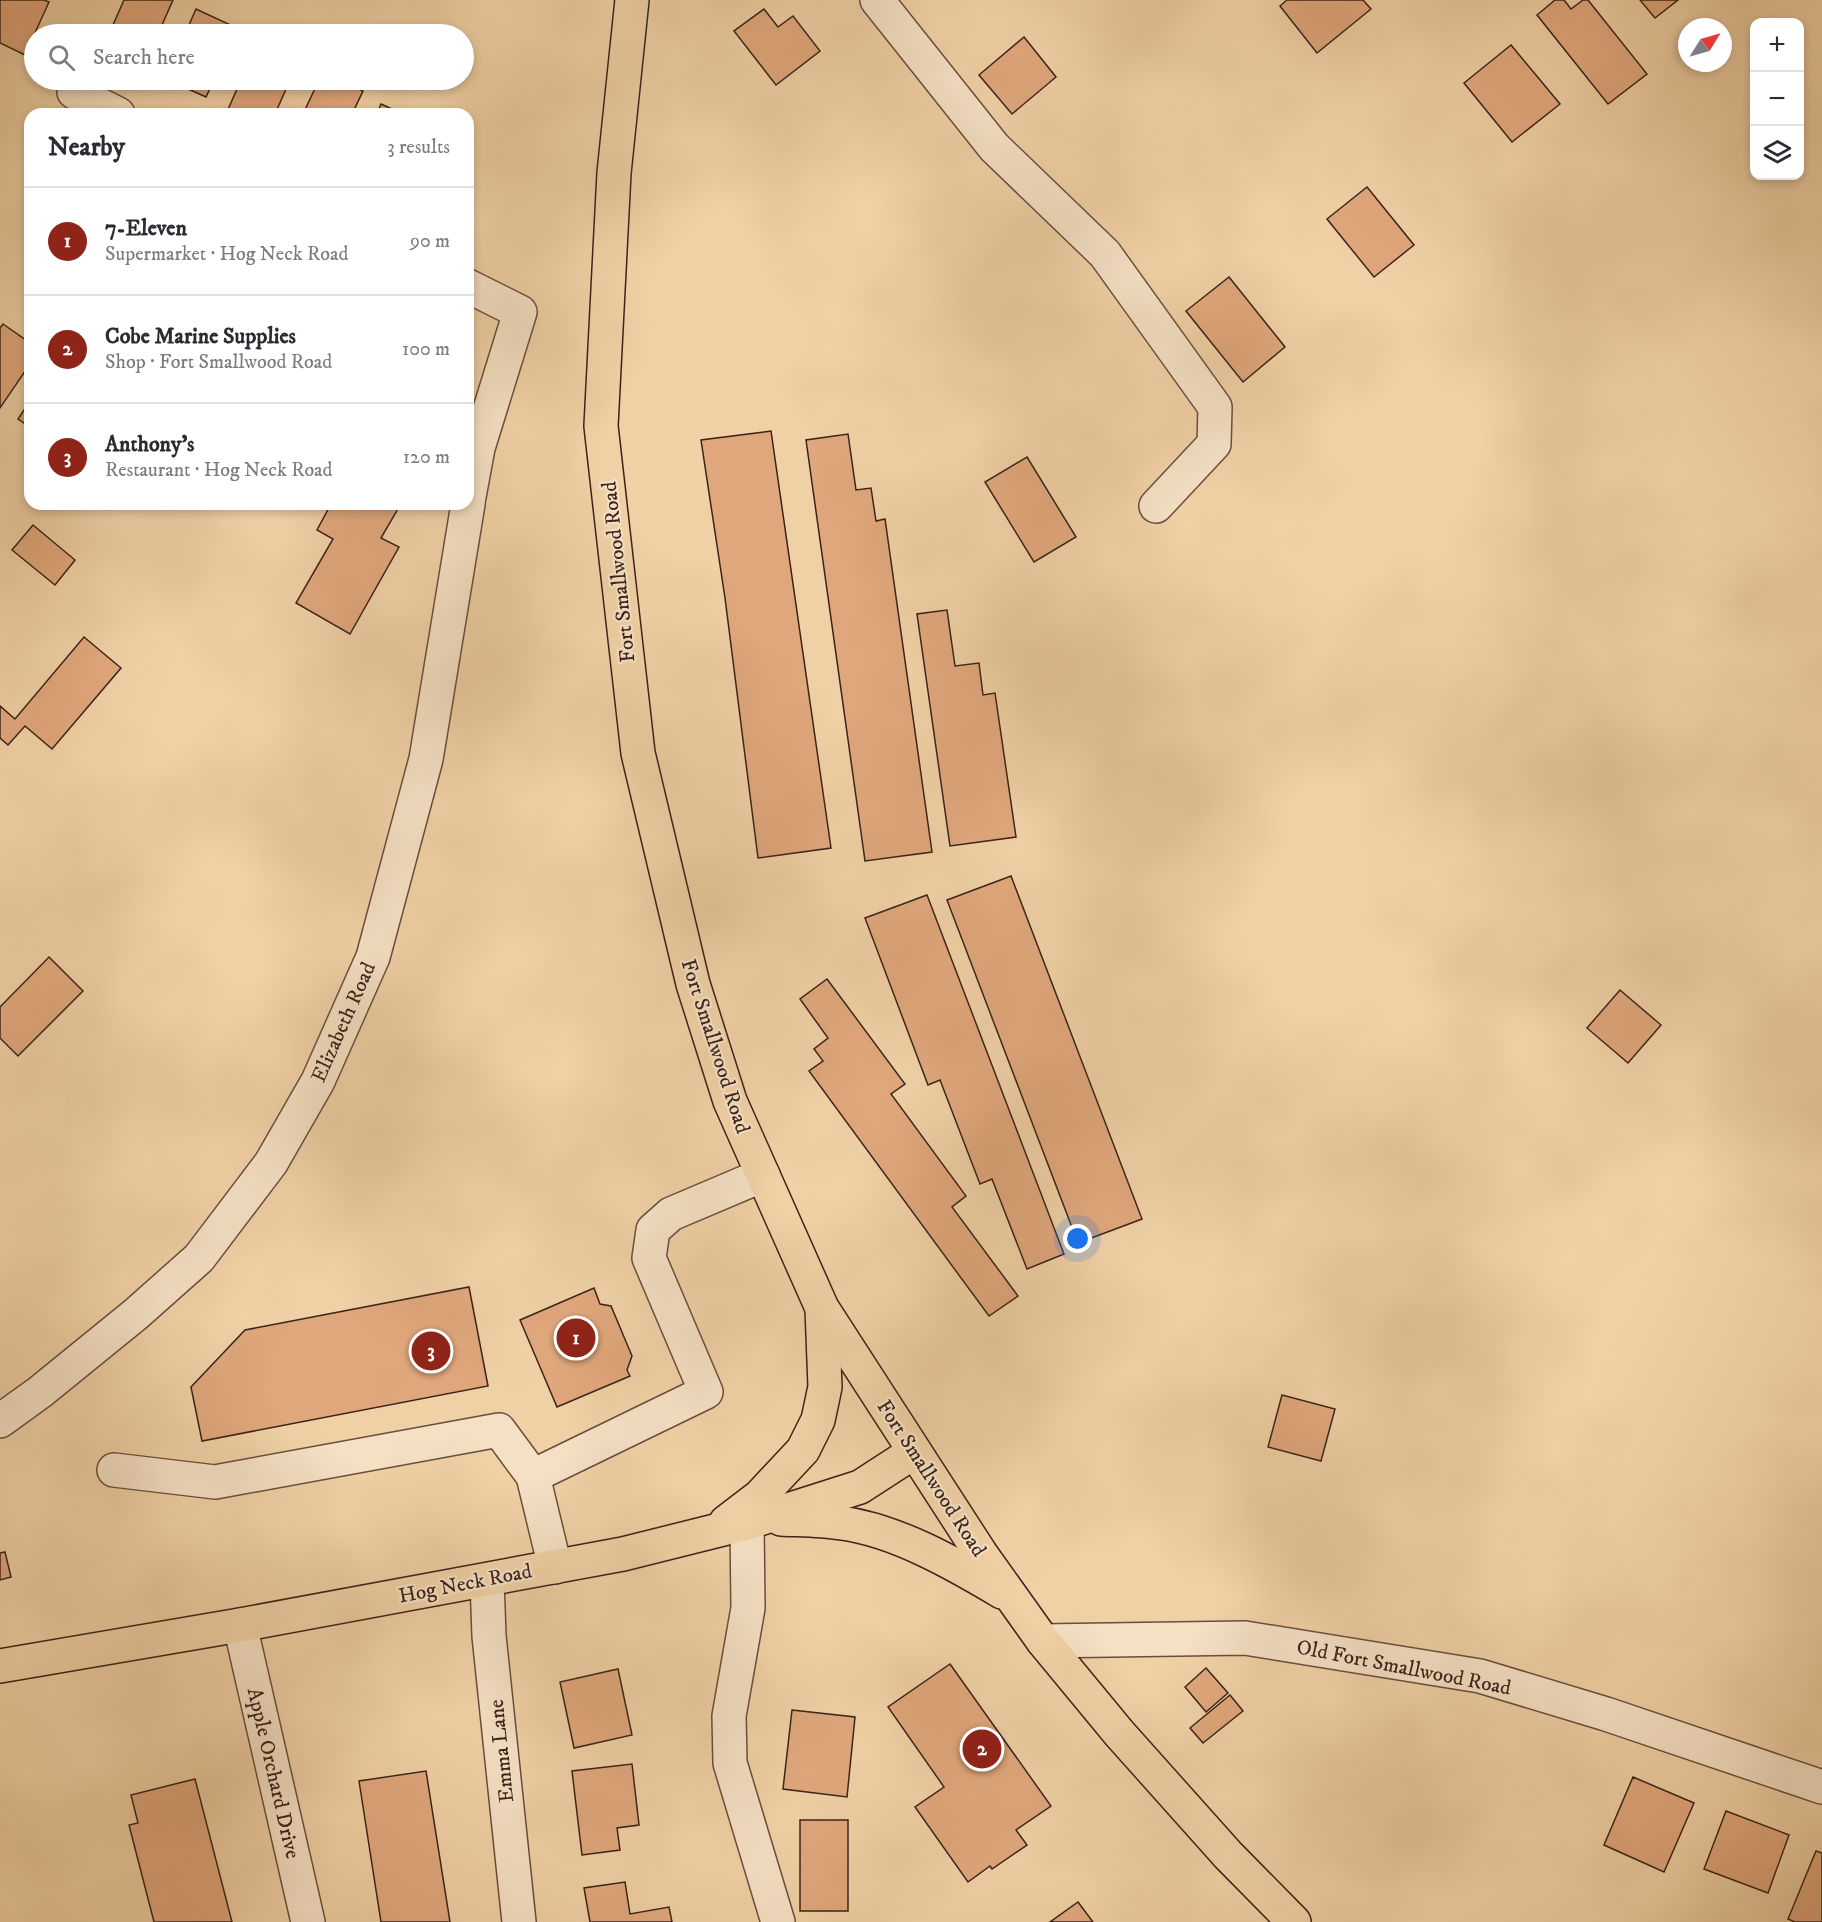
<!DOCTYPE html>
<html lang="en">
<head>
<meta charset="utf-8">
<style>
  body { margin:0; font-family:"IM FELL DW Pica",serif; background:#f2f2f3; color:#2b2b33 }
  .controls { position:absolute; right:18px; top:18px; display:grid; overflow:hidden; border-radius:12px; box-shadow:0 3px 9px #0003 }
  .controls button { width:54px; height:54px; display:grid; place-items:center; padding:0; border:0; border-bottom:2px solid #e1e1e2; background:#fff; color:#2b2b33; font:30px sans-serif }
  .compass { position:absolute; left:1678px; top:18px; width:54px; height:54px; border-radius:50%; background:#fff; box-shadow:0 3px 9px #0003; rotate:53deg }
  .you { position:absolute; left:1078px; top:1239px; width:21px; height:21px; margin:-15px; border:4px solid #fff; border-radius:50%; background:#1a73e8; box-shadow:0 0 0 9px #1a73e833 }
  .badge { display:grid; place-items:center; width:39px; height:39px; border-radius:50%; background:#8f2418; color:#fff; font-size:20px; font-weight:700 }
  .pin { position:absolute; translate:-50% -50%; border:3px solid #fff; box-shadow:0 2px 6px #0006 }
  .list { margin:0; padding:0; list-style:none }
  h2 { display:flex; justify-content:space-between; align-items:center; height:78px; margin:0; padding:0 24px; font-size:26px }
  h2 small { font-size:20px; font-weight:400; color:#7c7c81 }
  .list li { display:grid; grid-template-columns:39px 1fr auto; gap:18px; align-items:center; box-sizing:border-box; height:108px; padding:0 24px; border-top:2px solid #e1e1e2 }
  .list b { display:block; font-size:22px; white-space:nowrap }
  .list p { margin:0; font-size:20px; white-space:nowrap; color:#7c7c81 }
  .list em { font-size:20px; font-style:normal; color:#7c7c81 }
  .icon { flex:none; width:33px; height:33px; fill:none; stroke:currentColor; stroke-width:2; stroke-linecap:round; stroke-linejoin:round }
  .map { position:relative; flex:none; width:1822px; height:1922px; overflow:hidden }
  .search { position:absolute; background:#fff; box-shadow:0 3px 9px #0003; left:24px; top:24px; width:450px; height:66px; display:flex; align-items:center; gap:15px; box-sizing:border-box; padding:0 21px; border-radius:33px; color:#7c7c81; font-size:22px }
  .panel { position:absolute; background:#fff; box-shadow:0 3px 9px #0003; left:24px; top:108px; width:450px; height:402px; border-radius:18px }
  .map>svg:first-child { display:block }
  .building { fill:#e0a77c; stroke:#3a231a; stroke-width:1.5 }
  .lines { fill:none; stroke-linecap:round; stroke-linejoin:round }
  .minor-casing { stroke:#684e3d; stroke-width:36 }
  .major-casing { stroke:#3a231a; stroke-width:36 }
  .minor { stroke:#f5e0c4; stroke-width:33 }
  .major { stroke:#f0d0a5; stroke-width:33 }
  .labels { text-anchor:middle; stroke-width:4.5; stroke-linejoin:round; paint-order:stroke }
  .street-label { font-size:21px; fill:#3a231a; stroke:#f5e0c4 }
</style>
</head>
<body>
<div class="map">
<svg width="1822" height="1922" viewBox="0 0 1822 1922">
  <rect width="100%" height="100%" fill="#f0d0a5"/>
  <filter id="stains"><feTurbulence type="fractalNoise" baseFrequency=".00333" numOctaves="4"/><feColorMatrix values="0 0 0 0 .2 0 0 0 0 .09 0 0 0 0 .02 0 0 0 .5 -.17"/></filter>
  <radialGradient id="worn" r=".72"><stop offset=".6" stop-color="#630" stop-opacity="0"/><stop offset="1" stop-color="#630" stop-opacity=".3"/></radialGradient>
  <!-- building -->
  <g class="building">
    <path d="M 0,0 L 44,0 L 49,2 L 25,55 L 0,43 Z"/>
    <path d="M 124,0 L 173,0 L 158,34 L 109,34 Z"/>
    <path d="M 1287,0 L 1363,0 L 1371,9 L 1317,53 L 1280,6 Z"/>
    <path d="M 1555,0 L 1564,0 L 1571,9 L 1583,0 L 1588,0 L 1647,74 L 1608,104 L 1537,15 Z"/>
    <path d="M 1640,0 L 1678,0 L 1655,18 Z"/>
    <path d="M 196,9 L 237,28 L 234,34 L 185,34 Z"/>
    <path d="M 764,9 L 778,27 L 793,16 L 820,51 L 776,85 L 734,31 Z"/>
    <path d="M 1024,37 L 1056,77 L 1012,114 L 979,75 Z"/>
    <path d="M 1511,45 L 1560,104 L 1512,142 L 1464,83 Z"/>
    <path d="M 168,80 L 214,80 L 206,97 Z"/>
    <path d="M 241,80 L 290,80 L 275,114 L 226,114 Z"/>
    <path d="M 319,80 L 339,80 L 363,91 L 352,114 L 303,114 Z"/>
    <path d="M 381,104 L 403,114 L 377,114 Z"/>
    <path d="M 1367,187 L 1414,245 L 1374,277 L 1327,219 Z"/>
    <path d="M 1229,277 L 1285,347 L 1243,382 L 1186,311 Z"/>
    <path d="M 3,324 L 30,343 L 30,364 L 0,408 L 0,328 Z"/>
    <path d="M 30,401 L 30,427 L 18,419 Z"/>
    <path d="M 771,431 L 831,848 L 758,858 L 725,598 L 701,440 Z"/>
    <path d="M 848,434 L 856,490 L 871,488 L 876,521 L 885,519 L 932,852 L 865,861 L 806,440 Z"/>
    <path d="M 1027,457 L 1076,537 L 1034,562 L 985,482 Z"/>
    <path d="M 331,504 L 395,504 L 399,507 L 381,538 L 399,547 L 350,634 L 296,603 L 333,539 L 317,530 Z"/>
    <path d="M 33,525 L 75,560 L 55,585 L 12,550 Z"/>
    <path d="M 947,610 L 955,666 L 979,663 L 983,695 L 995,693 L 1016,837 L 950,846 L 917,614 Z"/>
    <path d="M 84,637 L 121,668 L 52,749 L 25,726 L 8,745 L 0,738 L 0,706 L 15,719 Z"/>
    <path d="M 1011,876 L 1142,1219 L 1078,1243 L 947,900 Z"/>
    <path d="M 927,895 L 1064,1254 L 1027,1269 L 992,1179 L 980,1184 L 940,1080 L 928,1085 L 865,918 Z"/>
    <path d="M 49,957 L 83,991 L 18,1056 L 0,1038 L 0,1007 Z"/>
    <path d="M 827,979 L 905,1084 L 891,1094 L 966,1196 L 952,1207 L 1018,1296 L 989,1316 L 809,1071 L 823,1061 L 814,1049 L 828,1038 L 800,999 Z"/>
    <path d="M 1620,990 L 1661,1025 L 1628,1063 L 1587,1028 Z"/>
    <path d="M 469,1287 L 488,1386 L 202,1441 L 191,1387 L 245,1330 Z"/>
    <path d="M 594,1288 L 600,1304 L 611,1306 L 632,1356 L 627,1370 L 630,1376 L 557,1407 L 520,1320 Z"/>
    <path d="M 1282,1395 L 1335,1409 L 1321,1461 L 1268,1447 Z"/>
    <path d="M 5,1552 L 11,1577 L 0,1580 L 0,1553 Z"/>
    <path d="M 950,1664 L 1051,1806 L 1016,1830 L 1027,1845 L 992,1869 L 990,1866 L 968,1882 L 915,1807 L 944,1787 L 888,1707 Z"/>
    <path d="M 1206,1668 L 1228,1693 L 1206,1712 L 1185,1687 Z"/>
    <path d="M 618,1669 L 632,1735 L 574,1748 L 560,1682 Z"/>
    <path d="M 1230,1695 L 1243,1711 L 1203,1743 L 1190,1728 Z"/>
    <path d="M 792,1710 L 855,1717 L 847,1797 L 783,1789 Z"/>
    <path d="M 632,1764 L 639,1825 L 617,1828 L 620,1850 L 582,1855 L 572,1771 Z"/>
    <path d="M 426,1771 L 450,1922 L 381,1922 L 359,1781 Z"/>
    <path d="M 1633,1777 L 1694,1803 L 1664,1872 L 1604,1845 Z"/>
    <path d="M 195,1779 L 232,1922 L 154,1922 L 129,1825 L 138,1823 L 131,1795 Z"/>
    <path d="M 1726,1811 L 1789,1835 L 1768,1893 L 1704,1869 Z"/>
    <rect x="800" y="1820" width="48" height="91"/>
    <path d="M 1816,1851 L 1822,1853 L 1822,1922 L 1795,1922 L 1788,1919 Z"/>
    <path d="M 625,1882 L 630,1914 L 669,1907 L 672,1922 L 590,1922 L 584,1888 Z"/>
    <path d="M 1078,1902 L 1093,1922 L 1050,1922 Z"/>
  </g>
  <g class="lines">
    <defs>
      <g id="minor">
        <path d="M 877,0 L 994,147 L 1105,254 L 1215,407 L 1214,444 L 1156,506"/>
        <path d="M 74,92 L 118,114"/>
        <path d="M 468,286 L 520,312 L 478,448 L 468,502"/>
        <path d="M 0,1421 L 40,1392 L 136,1314 L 199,1258 L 271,1163 L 318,1081 L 373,957 L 426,759 L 468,504"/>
        <path d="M 114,1470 L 215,1482 L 499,1430 L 533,1476 L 555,1567"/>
        <path d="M 533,1476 L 706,1392 L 649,1258 L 653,1230 L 671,1214 L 763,1175"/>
        <path d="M 747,1523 L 748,1608 L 729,1716 L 730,1763 L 778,1922"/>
        <path d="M 487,1580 L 489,1636 L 519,1922"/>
        <path d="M 240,1625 L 308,1922"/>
        <path d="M 1043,1641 L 1245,1638 L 1480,1676 L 1606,1714 L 1822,1787"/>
      </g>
      <g id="major">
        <path d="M 632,0 L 614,173 L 601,426 L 638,753 L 693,984 L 730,1101 L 822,1308 L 981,1554 L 1043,1641 L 1119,1733 L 1228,1855 L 1294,1922"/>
        <path d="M 781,1519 C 801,1520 822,1520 841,1523 C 896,1530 955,1564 1002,1592"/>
        <path d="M 726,1522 L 760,1496 L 803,1450 L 818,1420 L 825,1387 L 822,1309"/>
        <path d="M 0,1666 L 240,1625 L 623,1554 L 747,1523 L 860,1487 L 914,1452"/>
      </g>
    </defs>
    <!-- minor casing -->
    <use href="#minor" class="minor-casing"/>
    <!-- major casing -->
    <use href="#major" class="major-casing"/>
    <!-- minor -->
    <use href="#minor" class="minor"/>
    <!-- major -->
    <use href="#major" class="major"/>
  </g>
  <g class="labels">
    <!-- street labels -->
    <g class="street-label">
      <text transform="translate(618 572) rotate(-96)" y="7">Fort Smallwood Road</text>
      <text transform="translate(343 1022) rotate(-66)" y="7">Elizabeth Road</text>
      <text transform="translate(716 1046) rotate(72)" y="7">Fort Smallwood Road</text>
      <text transform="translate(932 1478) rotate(57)" y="7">Fort Smallwood Road</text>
      <text transform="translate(465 1583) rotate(-11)" y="7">Hog Neck Road</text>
      <text transform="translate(1404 1667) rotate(11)" y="7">Old Fort Smallwood Road</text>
      <text transform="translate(501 1751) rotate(-96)" y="7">Emma Lane</text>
      <text transform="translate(274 1773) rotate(77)" y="7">Apple Orchard Drive</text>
    </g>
  </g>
  <rect width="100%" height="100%" filter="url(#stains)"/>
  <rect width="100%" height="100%" fill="url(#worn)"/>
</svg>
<div class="controls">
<button>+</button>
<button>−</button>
<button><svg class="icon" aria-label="layers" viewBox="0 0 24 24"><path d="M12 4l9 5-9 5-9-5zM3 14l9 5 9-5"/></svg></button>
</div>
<svg class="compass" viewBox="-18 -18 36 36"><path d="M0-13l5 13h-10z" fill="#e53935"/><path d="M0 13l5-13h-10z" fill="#7c7c81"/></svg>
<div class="you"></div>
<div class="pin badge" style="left:576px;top:1338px">1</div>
<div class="pin badge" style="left:982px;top:1749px">2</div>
<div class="pin badge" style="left:431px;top:1351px">3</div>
<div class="search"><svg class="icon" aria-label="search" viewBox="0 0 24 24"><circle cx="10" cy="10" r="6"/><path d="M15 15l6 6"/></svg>Search here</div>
<section class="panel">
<h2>Nearby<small>3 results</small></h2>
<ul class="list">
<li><span class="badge">1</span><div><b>7-Eleven</b><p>Supermarket · Hog Neck Road</p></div><em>90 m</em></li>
<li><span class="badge">2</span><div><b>Cobe Marine Supplies</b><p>Shop · Fort Smallwood Road</p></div><em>100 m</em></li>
<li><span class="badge">3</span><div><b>Anthony's</b><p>Restaurant · Hog Neck Road</p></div><em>120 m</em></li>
</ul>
</section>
</div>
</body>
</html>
